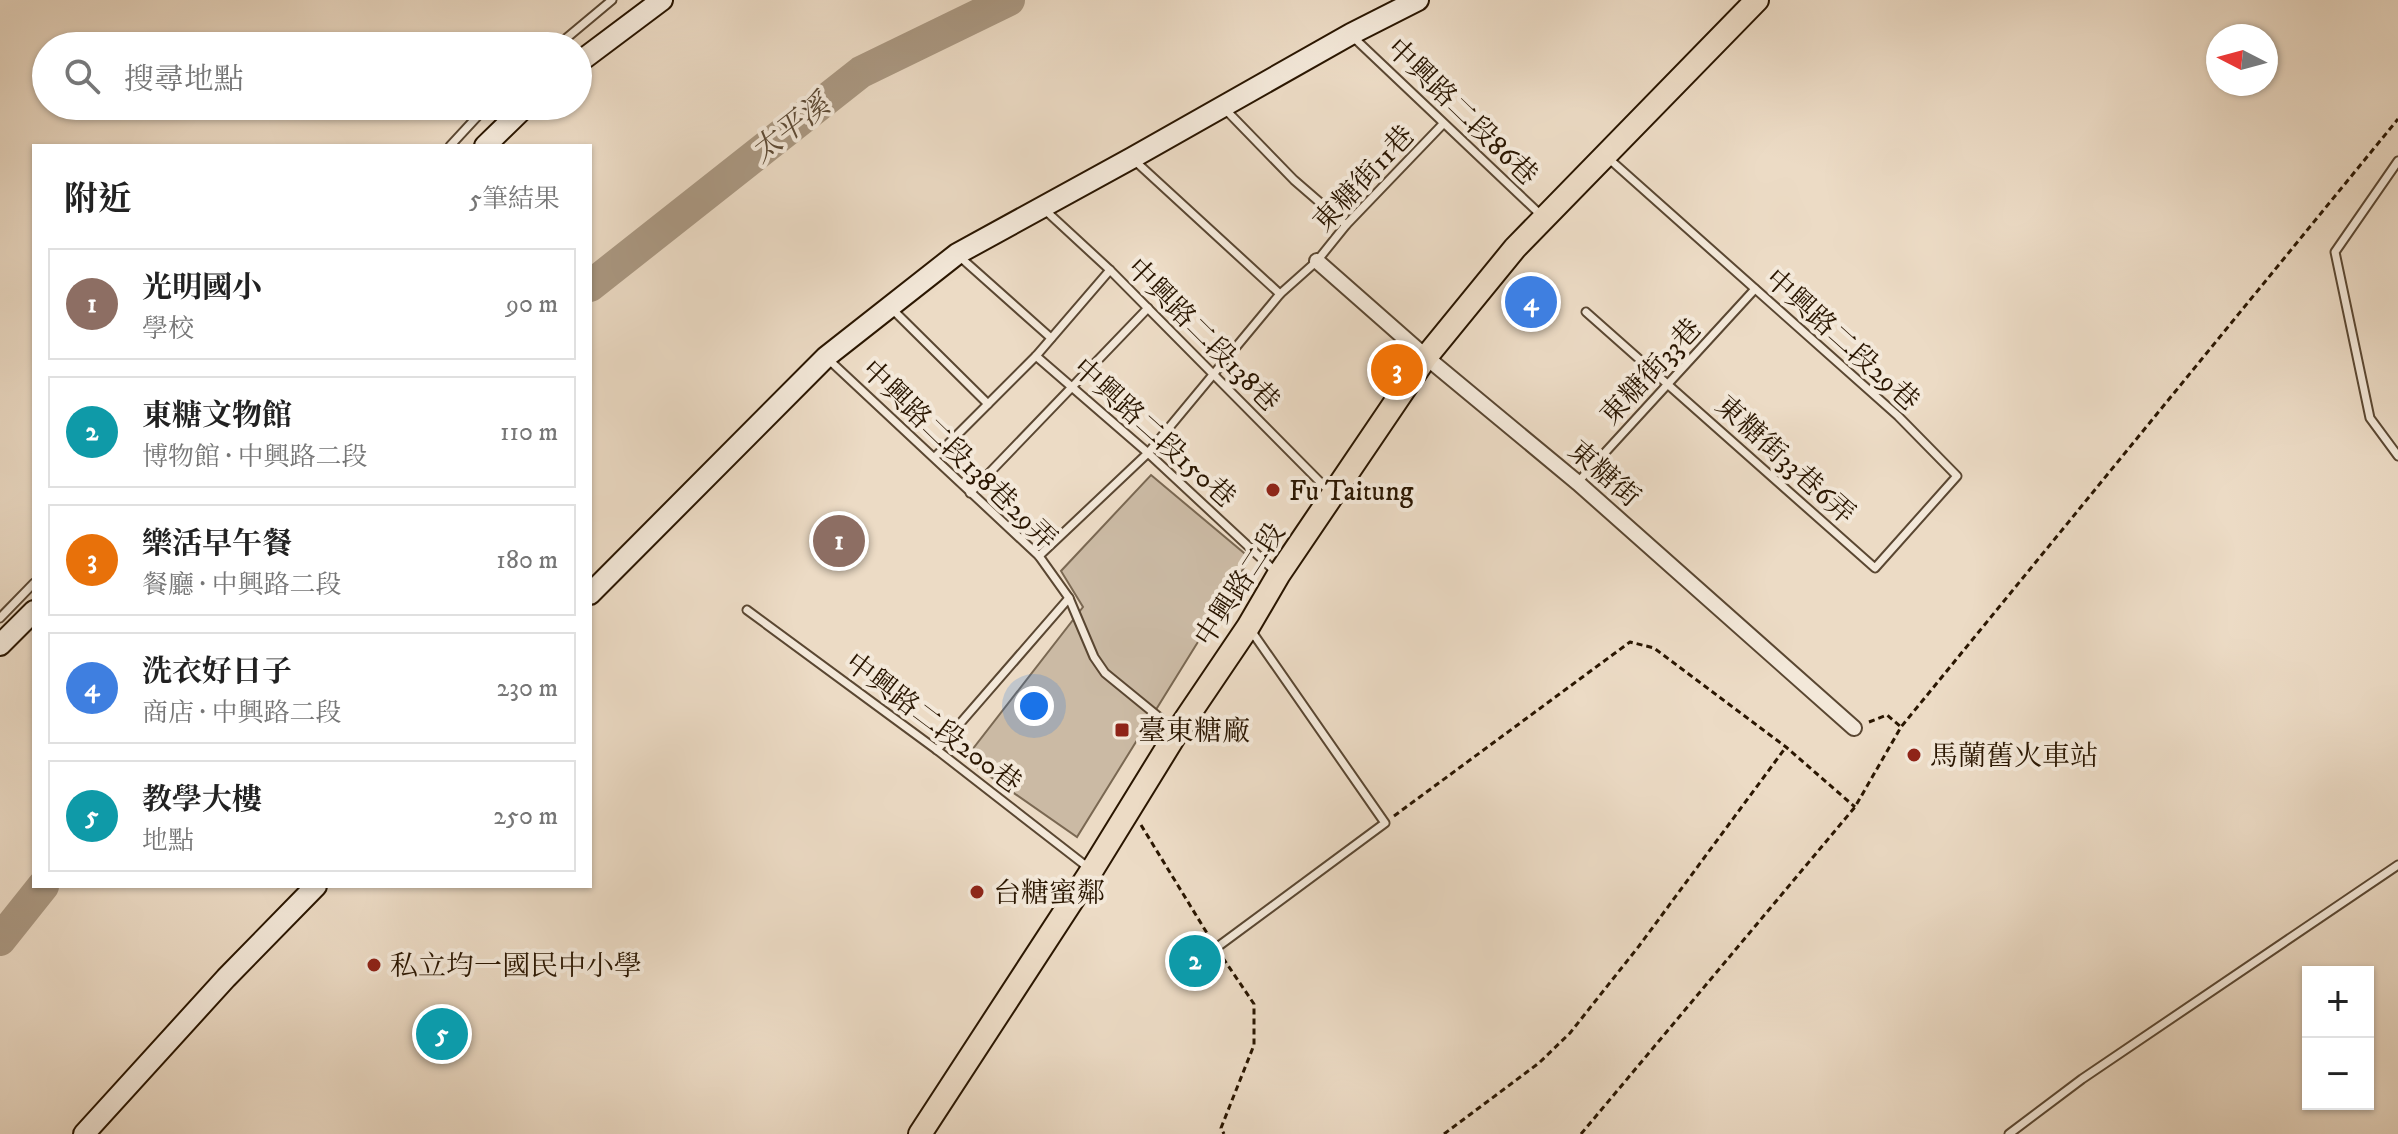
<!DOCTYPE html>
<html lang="zh-TW">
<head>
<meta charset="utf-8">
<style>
  body { margin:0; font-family:"IM FELL DW Pica","Noto Serif TC",serif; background:#f6f6f6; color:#222 }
  .controls { position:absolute; right:24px; bottom:24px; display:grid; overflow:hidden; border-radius:0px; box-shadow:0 2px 6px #0004 }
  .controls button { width:72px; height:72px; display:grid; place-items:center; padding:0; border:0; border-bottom:2px solid #e0e0e0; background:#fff; color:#222; font:40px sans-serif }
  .compass { position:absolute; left:2206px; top:24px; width:72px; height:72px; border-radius:50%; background:#fff; box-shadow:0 2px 6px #0004; rotate:276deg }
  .you { position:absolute; left:1034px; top:706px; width:28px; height:28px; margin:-20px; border:6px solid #fff; border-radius:50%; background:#1a73e8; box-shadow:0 0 0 12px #1a73e833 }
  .badge { display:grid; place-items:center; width:52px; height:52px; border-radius:50%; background:#0f766e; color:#fff; font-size:26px; font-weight:700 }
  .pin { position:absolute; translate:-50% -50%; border:4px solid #fff; box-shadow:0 2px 8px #0006 }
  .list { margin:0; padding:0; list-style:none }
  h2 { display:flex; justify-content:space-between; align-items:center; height:104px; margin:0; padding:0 32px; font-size:34px }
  h2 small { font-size:26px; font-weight:400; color:#767676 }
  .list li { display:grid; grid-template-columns:52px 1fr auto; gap:24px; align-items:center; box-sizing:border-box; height:112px; margin:0 16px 16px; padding:0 16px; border:2px solid #e0e0e0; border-radius:0px }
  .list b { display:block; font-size:30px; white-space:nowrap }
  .list p { margin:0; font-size:26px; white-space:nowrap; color:#767676 }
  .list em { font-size:26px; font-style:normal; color:#767676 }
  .icon { flex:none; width:44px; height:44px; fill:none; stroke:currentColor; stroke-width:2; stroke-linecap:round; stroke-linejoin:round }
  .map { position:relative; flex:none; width:2398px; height:1134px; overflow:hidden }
  .search { position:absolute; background:#fff; box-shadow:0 2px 6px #0004; left:32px; top:32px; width:560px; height:88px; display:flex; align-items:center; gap:20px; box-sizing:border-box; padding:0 28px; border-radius:44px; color:#767676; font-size:30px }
  .panel { position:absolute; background:#fff; box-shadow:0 2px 6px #0004; left:32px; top:144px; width:560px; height:744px; border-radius:0px }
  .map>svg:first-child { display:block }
  .green { fill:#cbbaa4; stroke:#7a6852; stroke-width:2 }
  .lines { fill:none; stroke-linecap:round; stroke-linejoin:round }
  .river { stroke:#aa9882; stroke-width:32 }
  .lane-casing { stroke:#5a4732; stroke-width:11 }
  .street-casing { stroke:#5a4732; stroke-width:18 }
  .secondary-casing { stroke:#2a1601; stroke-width:24 }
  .primary-casing { stroke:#2a1601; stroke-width:26 }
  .path { stroke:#2a1601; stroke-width:3; stroke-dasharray:6 4; stroke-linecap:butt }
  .lane { stroke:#f3e8d9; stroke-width:7 }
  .street { stroke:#f3e8d9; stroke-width:14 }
  .secondary { stroke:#f3e8d9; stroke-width:20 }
  .primary { stroke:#ecdbc5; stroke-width:22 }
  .poi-dot { fill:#8f2418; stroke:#f3e8d9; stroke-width:3 }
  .labels { text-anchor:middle; stroke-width:8; stroke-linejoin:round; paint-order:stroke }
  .street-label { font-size:28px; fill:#2a1601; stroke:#f3e8d9 }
  .poi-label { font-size:28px; fill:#2a1601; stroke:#f3e8d9; text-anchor:start }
  .water-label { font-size:30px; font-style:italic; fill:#5d4a35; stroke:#f3e8d9 }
</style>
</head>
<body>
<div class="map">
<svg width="2398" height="1134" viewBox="0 0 2398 1134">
  <rect width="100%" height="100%" fill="#ecdbc5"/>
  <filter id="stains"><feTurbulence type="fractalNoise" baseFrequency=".0025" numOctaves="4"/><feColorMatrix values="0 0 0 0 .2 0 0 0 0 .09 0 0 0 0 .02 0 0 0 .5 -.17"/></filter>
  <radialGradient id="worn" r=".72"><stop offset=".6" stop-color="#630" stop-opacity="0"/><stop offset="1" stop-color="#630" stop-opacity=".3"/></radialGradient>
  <!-- green -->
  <path class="green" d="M 1151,475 L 1250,558 L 1077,837 L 965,759 L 1083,607 L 1061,571 Z"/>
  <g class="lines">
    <!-- river -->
    <g class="river">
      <path d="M 590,286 L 861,72 L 1009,0"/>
      <path d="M 0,940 L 43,886"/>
    </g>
    <defs>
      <g id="lane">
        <path d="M 1352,36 L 1543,217"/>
        <path d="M 557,46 L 612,0"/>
        <path d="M 1224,108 L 1294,180 L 1346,225"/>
        <path d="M 450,146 L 487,106"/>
        <path d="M 1134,160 L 1280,294"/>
        <path d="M 2398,161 L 2335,252 L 2370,418 L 2398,456"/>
        <path d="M 1045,210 L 1110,270 L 1329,491"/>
        <path d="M 960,257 L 1051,338"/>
        <path d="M 890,307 L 988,404"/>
        <path d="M 1586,312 L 1875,568 L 1957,476 L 1898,416 L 1607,157"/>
        <path d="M 1036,356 L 1148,453 L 1277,573"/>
        <path d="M 828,359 L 1039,556 L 1069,598 L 1094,657 L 1105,673 L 1176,731"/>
        <path d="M 935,457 L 1036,356 L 1110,270"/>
        <path d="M 1578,482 L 1755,289"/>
        <path d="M 970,493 L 1148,308"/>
        <path d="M 1039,556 L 1148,453 L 1280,294 L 1317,261 L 1346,225 L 1443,124"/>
        <path d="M 747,610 L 937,750 L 1090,869"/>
        <path d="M 0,618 L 34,583"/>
        <path d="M 937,750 L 1069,598"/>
        <path d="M 1216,948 L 1385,823 L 1250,629"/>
        <path d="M 2009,1134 L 2082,1079 L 2398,865"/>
      </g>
      <path id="street" d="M 1317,261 L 1426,357 L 1578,483 L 1854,728"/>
      <g id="secondary">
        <path d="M 578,63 L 662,0"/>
        <path d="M 485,146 L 526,106"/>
        <path d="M 590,594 L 826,357 L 957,254 L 1132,158 L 1351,34 L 1418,0"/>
        <path d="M 0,645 L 34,611"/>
        <path d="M 84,1134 L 226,978 L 316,886"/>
      </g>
      <path id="primary" d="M 920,1134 L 1092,870 L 1177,732 L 1248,627 L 1279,574 L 1426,357 L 1515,248 L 1757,0"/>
    </defs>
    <!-- lane casing -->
    <use href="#lane" class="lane-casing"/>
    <!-- street casing -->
    <use href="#street" class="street-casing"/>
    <!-- secondary casing -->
    <use href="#secondary" class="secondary-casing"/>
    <!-- primary casing -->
    <use href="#primary" class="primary-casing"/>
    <!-- path -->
    <g class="path">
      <path d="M 1869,722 L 1887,715 L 1900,726"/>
      <path d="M 1394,816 L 1630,642 L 1654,648 L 1786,747 L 1855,807"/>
      <path d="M 1141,825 L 1210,938"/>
      <path d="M 1223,958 L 1254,1004 L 1254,1045 L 1221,1128 L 1224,1134"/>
      <path d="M 1444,1134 L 1539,1063 L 1570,1033 L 1639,946 L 1786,747"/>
      <path d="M 1581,1134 L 1855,807 L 1901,727 L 2398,119"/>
    </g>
    <!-- lane -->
    <use href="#lane" class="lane"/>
    <!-- street -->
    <use href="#street" class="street"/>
    <!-- secondary -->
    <use href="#secondary" class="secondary"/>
    <!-- primary -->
    <use href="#primary" class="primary"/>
  </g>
  <!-- markers -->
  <g class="poi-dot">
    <circle cx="1273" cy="490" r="8"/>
    <rect x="1114" y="722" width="16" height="16" rx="4"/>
    <circle cx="1914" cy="755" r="8"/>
    <circle cx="977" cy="892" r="8"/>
    <circle cx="374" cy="965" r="8"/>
  </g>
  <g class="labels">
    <!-- street labels -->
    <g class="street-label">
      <text transform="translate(1463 111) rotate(44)" y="10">中興路二段86巷</text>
      <text transform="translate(1363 178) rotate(-47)" y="10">東糖街11巷</text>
      <text transform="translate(1204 334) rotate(45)" y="10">中興路二段138巷</text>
      <text transform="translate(1843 339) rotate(42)" y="10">中興路二段29巷</text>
      <text transform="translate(1650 371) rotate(-47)" y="10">東糖街33巷</text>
      <text transform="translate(1155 432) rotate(42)" y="10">中興路二段150巷</text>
      <text transform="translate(960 454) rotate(44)" y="10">中興路二段138巷29弄</text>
      <text transform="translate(1786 459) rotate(42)" y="10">東糖街33巷6弄</text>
      <text transform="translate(1605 473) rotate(41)" y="10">東糖街</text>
      <text transform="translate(1239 584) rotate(-57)" y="10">中興路二段</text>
      <text transform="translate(934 722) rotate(37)" y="10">中興路二段200巷</text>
    </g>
    <!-- poi labels -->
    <g class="poi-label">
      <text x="1289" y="500">Fu Taitung</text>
      <text x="1138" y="740">臺東糖廠</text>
      <text x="1930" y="765">馬蘭舊火車站</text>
      <text x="993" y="902">台糖蜜鄰</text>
      <text x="390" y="975">私立均一國民中小學</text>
    </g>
    <!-- water labels -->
    <g class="water-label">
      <text transform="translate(790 128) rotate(-38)" y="10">太平溪</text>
    </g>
  </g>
  <rect width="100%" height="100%" filter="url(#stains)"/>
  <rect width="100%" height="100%" fill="url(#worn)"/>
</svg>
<div class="controls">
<button>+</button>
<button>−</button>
</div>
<svg class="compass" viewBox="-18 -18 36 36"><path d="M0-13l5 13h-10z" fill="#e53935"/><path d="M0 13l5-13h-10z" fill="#767676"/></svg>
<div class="you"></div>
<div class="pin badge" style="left:839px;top:541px;background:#8d6e63">1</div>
<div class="pin badge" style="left:1195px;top:961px;background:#0f9aa8">2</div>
<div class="pin badge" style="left:1397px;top:370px;background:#e8710a">3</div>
<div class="pin badge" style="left:1531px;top:302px;background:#3f7fe0">4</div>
<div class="pin badge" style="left:442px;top:1034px;background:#0f9aa8">5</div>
<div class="search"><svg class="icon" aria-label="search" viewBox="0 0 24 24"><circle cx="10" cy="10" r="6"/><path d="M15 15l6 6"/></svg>搜尋地點</div>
<section class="panel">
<h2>附近<small>5筆結果</small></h2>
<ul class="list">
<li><span class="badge" style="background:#8d6e63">1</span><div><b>光明國小</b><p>學校</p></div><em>90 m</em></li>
<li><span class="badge" style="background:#0f9aa8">2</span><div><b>東糖文物館</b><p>博物館 · 中興路二段</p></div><em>110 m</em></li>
<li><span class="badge" style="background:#e8710a">3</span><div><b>樂活早午餐</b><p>餐廳 · 中興路二段</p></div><em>180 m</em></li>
<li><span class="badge" style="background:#3f7fe0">4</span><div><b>洗衣好日子</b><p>商店 · 中興路二段</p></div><em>230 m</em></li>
<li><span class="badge" style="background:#0f9aa8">5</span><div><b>教學大樓</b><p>地點</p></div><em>250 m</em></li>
</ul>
</section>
</div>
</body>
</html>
